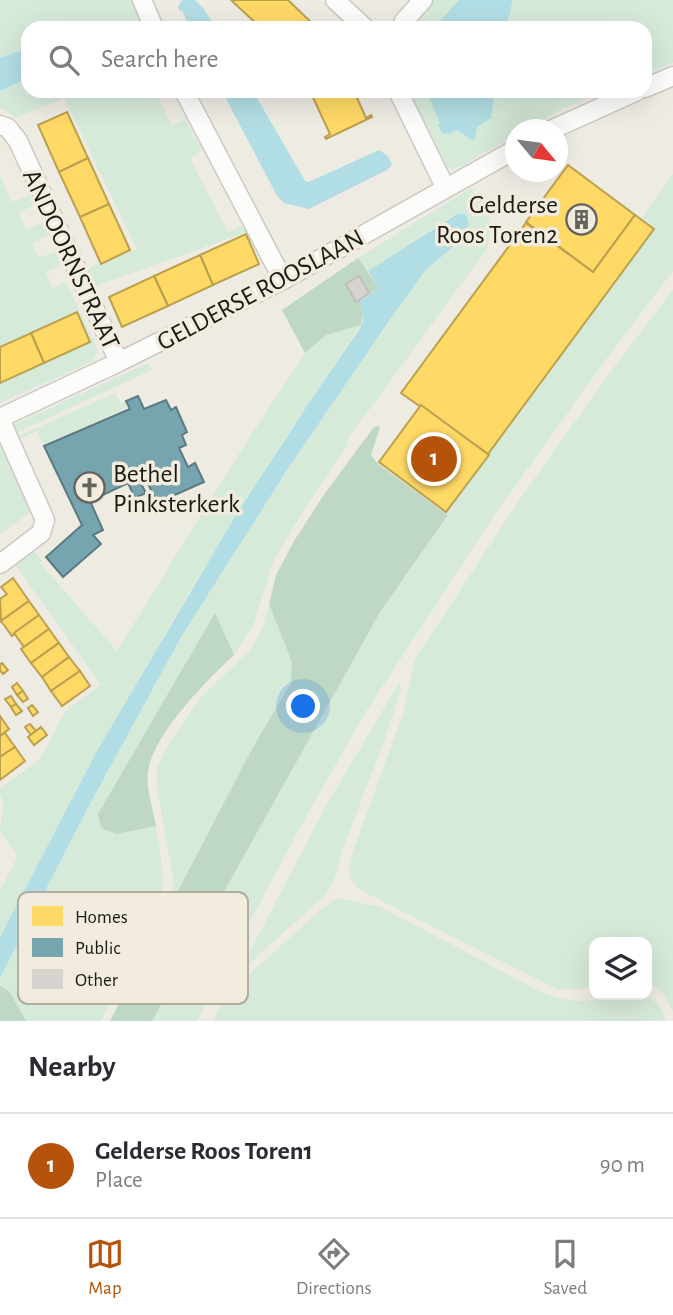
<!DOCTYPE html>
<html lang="en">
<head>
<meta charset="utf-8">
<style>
  body { margin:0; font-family:"Alegreya Sans",sans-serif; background:#f7f7f7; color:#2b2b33 }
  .controls { position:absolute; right:21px; bottom:21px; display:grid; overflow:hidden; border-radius:14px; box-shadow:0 7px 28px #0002 }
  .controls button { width:63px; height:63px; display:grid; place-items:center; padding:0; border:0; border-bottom:2px solid #e1e1e2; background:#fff; color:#2b2b33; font:35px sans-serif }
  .compass { position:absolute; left:505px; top:119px; width:63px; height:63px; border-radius:50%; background:#fff; box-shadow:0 7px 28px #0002; rotate:119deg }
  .you { position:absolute; left:304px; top:707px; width:24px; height:24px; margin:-18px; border:5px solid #fff; border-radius:50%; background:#1a73e8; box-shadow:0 0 0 10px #1a73e833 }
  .badge { display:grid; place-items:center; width:46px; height:46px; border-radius:50%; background:#b45309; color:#fff; font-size:23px; font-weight:700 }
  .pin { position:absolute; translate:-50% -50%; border:4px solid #fff; box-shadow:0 2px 7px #0006 }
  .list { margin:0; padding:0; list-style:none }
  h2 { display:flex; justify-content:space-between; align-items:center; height:91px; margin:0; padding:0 28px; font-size:30px }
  h2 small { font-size:23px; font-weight:400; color:#7c7c81 }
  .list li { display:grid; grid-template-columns:46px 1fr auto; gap:21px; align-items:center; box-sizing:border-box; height:105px; padding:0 28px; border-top:2px solid #e1e1e2 }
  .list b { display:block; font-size:26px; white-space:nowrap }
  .list p { margin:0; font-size:23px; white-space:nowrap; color:#7c7c81 }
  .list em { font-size:23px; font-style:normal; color:#7c7c81 }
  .icon { flex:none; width:38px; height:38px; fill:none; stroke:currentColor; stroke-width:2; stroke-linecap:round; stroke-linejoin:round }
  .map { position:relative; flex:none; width:673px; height:1021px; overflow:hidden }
  .search { position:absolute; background:#fff; box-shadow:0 7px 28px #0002; left:21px; right:21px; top:21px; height:77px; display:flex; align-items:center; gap:18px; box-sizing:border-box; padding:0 24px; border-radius:21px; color:#7c7c81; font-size:26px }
  .sheet { height:196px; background:#fff }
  nav { display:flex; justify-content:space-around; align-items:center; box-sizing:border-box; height:98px; border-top:2px solid #e1e1e2; background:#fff; font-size:19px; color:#7c7c81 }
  nav a { display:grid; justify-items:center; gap:4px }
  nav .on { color:#b45309 }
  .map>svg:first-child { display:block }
  .green { fill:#d6eada }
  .forest { fill:#bed8c5 }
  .water { fill:#b1dee4 }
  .homes { fill:#ffd966; stroke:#bba04e; stroke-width:2 }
  .public { fill:#76a5af; stroke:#5b7b81; stroke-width:2 }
  .building { fill:#d7d3ce; stroke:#c3bfba; stroke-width:2 }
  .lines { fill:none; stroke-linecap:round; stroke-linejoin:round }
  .minor-casing { stroke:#cbc9c3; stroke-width:21 }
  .minor { stroke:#fcfcfb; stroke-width:18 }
  .labels { text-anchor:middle; stroke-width:7; stroke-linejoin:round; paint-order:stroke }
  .poi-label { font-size:26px; fill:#1c1a15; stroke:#f2ecdf; text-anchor:end }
  .street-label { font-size:26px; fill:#1c1a15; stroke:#f2ecdf }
  .key { fill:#f2ecdf; stroke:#b2ada2; stroke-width:2 }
  .key-label { font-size:19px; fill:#1c1a15 }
</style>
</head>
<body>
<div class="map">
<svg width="673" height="1021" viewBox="0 0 673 1021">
  <rect width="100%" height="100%" fill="#eeebe3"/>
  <!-- green -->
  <g class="green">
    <path d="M 0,0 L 132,0 L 143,28 L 28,28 L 28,48 L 0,58 Z"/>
    <path d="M 432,0 L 459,0 L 433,28 L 412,28 L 419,15 Z"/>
    <path d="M 513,0 L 673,0 L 673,63 L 645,74 L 645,28 L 506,28 Z"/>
    <path d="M 28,78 L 28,91 L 154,91 L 173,126 L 185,118 L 202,150 L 190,159 L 228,232 L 243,226 L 247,232 L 96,286 L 88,268 L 137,249 L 64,98 L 16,118 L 3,109 L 0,109 L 0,91 Z"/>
    <path d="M 407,91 L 426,91 L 440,123 L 461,131 L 470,139 L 477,127 L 491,118 L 495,91 L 605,91 L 566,107 L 525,129 L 516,130 L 515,135 L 460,167 L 450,169 L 440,163 Z"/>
    <path d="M 673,174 L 673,271 L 607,358 L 498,510 L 365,713 L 302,824 L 197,1021 L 152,1021 L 380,612 L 448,516 L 446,512 L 488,455 L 448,425 L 569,254 L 594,271 L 635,215 L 641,219 Z"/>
    <path d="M 0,176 L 11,202 L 30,195 L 34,205 L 18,213 L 26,229 L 43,223 L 48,235 L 32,244 L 39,258 L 56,251 L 61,266 L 46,272 L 53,288 L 66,282 L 98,350 L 93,361 L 0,403 Z"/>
    <path d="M 471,188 L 477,198 L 486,194 L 490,232 L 487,249 L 347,440 L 347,446 L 309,502 L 274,560 L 253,625 L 234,655 L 215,614 L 117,834 L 156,826 C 160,853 167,879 159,907 L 101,1021 L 26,1021 L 9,991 L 0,986 L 0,978 L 91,802 L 181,637 L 289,467 L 391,318 L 425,271 L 464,239 L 465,214 L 450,217 L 368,271 L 358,258 Z"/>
    <path d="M 673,290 L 673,1012 C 666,998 663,988 647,984 L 647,942 L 594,942 L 594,988 L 559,990 L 360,890 C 345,875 349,870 353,851 L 403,714 L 415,659 L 520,499 L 611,371 Z"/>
    <path d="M 361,325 L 283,441 L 190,591 L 98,749 L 0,937 L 0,891 L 18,856 L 0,831 L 4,802 L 0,796 L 0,788 L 40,759 L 65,711 L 101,685 L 16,566 L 34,551 L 42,560 L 40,563 L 117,651 L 233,463 L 305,353 L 326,335 Z"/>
    <path d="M 148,363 L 152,370 L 16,433 L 13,425 Z"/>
    <path d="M 115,393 L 121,404 L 126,401 L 129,407 L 44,446 L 37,431 L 19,439 L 18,436 Z"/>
    <path d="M 0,446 L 31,512 L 0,534 Z"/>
    <path d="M 269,604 L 293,662 L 291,683 L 252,749 L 171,904 L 174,883 L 157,788 L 157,767 L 172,739 L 201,697 L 249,651 L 262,629 Z"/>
    <path d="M 399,683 L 401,688 C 387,740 365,790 346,840 C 339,859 338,880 325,895 L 238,974 L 328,802 Z"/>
    <path d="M 336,899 L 342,899 L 381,907 L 539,991 C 554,997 566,1001 582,1001 C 616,999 653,977 666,1021 L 213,1021 L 229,988 L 233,989 L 325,906 Z"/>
  </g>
  <!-- forest -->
  <g class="forest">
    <path d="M 358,258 L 379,288 L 360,299 L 363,311 L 361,325 L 326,335 L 305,353 L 282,310 Z"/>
    <path d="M 377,426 L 380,427 L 371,455 L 378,464 L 448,515 L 380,612 L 152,1021 L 110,1021 L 252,749 L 291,683 L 292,662 L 269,604 L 276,575 L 294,541 L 323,496 L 374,427 Z"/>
    <path d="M 215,613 L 234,655 C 208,679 152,735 148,772 C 146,789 153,809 156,826 L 117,834 L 101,828 L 98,814 Z"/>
    <path d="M 0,986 L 9,991 L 26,1021 L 0,1021 Z"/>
  </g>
  <!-- water -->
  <g class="water">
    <path d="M 182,0 L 195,0 L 204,9 L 216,28 L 190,28 L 182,10 L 180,11 L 178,7 Z"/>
    <path d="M 459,0 L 513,0 L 506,28 L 433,28 Z"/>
    <path d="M 28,48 L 28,78 L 0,91 L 0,58 Z"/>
    <path d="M 222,91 L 253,91 L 305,181 L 309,182 L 379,150 L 388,156 L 392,165 L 387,170 L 309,209 L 284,203 L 276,194 Z"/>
    <path d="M 426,91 L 495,91 L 491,118 L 477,127 L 475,140 L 470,139 L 457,130 L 449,134 L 442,133 L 438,125 L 440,123 Z"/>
    <path d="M 457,214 L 465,214 C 470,221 469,229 466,236 L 425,271 L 391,318 L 289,467 L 181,637 L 91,802 L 0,978 L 0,937 L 98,749 L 236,515 L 310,401 L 359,330 L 363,321 L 360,300 L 379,288 L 368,271 Z"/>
  </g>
  <!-- homes -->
  <g class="homes">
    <path d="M 231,0 L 288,0 L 317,28 L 261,28 Z"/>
    <path d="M 310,91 L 354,91 L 366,118 L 371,115 L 372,117 L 326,139 L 325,137 L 330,134 Z"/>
    <path d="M 67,112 L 88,158 L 59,172 L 38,125 Z"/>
    <path d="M 88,158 L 109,204 L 80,217 L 59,172 Z"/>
    <path d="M 568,165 L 635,215 L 593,272 L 526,222 Z"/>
    <path d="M 109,204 L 130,250 L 101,264 L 80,217 Z"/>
    <path d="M 635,215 L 654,229 L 488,454 L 401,393 L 526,223 L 593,272 Z"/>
    <path d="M 246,234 L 259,264 L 213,285 L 200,255 Z"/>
    <path d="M 200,255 L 213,285 L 168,306 L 154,276 Z"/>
    <path d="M 154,276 L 168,306 L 122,327 L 109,297 Z"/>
    <path d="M 77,312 L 90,342 L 44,363 L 31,333 Z"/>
    <path d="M 31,333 L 44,363 L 0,383 L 0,347 Z"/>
    <path d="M 421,405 L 489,455 L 446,512 L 379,462 Z"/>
    <path d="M 13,578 L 29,601 L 1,621 L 0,599 L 7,594 L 1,587 Z"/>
    <path d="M 29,601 L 39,615 L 12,636 L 1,621 Z"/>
    <path d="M 39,615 L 49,629 L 24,647 L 14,633 Z"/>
    <path d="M 49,629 L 59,643 L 31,663 L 21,649 Z"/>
    <path d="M 59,643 L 69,657 L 42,677 L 31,663 Z"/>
    <path d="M 69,657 L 80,671 L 51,691 L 42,677 Z"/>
    <path d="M 2,663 L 8,670 L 3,674 L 0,670 L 0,664 Z"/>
    <path d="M 80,671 L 90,686 L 62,706 L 51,691 Z"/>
    <path d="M 17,683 L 23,691 L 17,695 L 12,687 Z"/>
    <path d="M 23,691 L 28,699 L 23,702 L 17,695 Z"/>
    <path d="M 11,696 L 16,704 L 11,707 L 5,699 Z"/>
    <path d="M 16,704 L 22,711 L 16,715 L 11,707 Z"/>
    <path d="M 32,705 L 38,712 L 33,716 L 28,708 Z"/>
    <path d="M 0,716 L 9,729 L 0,736 Z"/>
    <path d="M 30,724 L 36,731 L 31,735 L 25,727 Z"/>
    <path d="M 41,727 L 47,735 L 34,745 L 28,737 Z"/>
    <path d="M 5,733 L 15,747 L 0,757 L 0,736 Z"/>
    <path d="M 15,747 L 25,761 L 0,780 L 0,757 Z"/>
  </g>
  <!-- public -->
  <path class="public" d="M 138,396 L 144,409 L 166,400 L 171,410 L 176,407 L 187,432 L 182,435 L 186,445 L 179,448 L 188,467 L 195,463 L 204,482 L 157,503 L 144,475 L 138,478 L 146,493 L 135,498 L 128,483 L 90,501 L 103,530 L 93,535 L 101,544 L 63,577 L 46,557 L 82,525 L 44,446 L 130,409 L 126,401 Z"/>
  <!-- building -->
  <path class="building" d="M 359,276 L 369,293 L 356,302 L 346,284 Z"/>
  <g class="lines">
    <defs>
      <g id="minor">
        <path d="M 142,0 L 154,28"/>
        <path d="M 335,0 L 365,28"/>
        <path d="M 401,28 L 404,21 L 423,0"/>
        <path d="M 645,88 L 673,76"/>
        <path d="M 184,91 L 283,280"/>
        <path d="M 398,91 L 445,187"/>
        <path d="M 0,125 L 8,128 L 18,141 L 119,362"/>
        <path d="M 551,130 L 637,91"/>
        <path d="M 0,418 L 119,362 L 283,280 L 516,149"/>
        <path d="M 0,419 L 45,520 L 41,533 L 0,564"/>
      </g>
    </defs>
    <!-- minor casing -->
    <use href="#minor" class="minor-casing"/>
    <!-- minor -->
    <use href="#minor" class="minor"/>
  </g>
  <!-- icons -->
  <defs>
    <symbol id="building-ring" viewBox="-11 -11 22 22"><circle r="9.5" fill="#f2ecdf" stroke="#66635d" stroke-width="1.5"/><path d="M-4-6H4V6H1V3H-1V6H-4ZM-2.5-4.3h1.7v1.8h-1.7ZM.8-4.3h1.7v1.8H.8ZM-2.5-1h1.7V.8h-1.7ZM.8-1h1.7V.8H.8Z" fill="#66635d"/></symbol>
    <symbol id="church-ring" viewBox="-11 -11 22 22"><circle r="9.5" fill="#f2ecdf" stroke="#66635d" stroke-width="1.5"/><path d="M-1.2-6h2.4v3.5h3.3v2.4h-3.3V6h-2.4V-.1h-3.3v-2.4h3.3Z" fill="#66635d"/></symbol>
  </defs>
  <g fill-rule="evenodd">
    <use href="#building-ring" x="564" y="202" width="35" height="35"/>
    <use href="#church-ring" x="72" y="470" width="35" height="35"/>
  </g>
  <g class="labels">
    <!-- poi labels -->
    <g class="poi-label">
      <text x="558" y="213">Gelderse<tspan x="558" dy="30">Roos Toren2</tspan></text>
      <text x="113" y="482" text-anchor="start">Bethel<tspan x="113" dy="30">Pinksterkerk</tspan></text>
    </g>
    <!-- street labels -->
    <g class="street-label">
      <text transform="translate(72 259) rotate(65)" y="9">ANDOORNSTRAAT</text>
      <text transform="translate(260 289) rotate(-28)" y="9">GELDERSE ROOSLAAN</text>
    </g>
  </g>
  <!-- legend -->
  <rect x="18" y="892" width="230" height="112" rx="10" class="key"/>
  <rect x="32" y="906" width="31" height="20" fill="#ffd966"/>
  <rect x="32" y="938" width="31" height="19" fill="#76a5af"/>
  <rect x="32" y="969" width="31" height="20" fill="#d7d3ce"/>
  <g class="key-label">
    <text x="75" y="923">Homes</text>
    <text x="75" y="954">Public</text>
    <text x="75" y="986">Other</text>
  </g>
</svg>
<div class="controls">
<button><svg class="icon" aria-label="layers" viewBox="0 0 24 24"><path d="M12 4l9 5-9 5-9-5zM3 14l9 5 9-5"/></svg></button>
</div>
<svg class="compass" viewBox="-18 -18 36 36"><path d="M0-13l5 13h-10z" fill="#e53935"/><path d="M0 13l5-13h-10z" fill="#7c7c81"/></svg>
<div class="you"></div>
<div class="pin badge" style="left:434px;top:459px">1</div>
<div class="search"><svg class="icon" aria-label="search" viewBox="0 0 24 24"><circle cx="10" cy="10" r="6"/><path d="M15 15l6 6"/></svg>Search here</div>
</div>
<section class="sheet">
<h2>Nearby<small></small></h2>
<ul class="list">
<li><span class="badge">1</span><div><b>Gelderse Roos Toren1</b><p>Place</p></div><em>90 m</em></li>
</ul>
</section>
<nav>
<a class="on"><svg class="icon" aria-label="map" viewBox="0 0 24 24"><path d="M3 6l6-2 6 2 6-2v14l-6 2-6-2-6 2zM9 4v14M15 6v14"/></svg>Map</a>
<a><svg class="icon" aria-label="directions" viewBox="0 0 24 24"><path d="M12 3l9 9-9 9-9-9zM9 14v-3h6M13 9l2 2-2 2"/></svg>Directions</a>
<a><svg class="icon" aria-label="saved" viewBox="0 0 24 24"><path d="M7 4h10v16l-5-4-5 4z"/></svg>Saved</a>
</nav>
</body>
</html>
